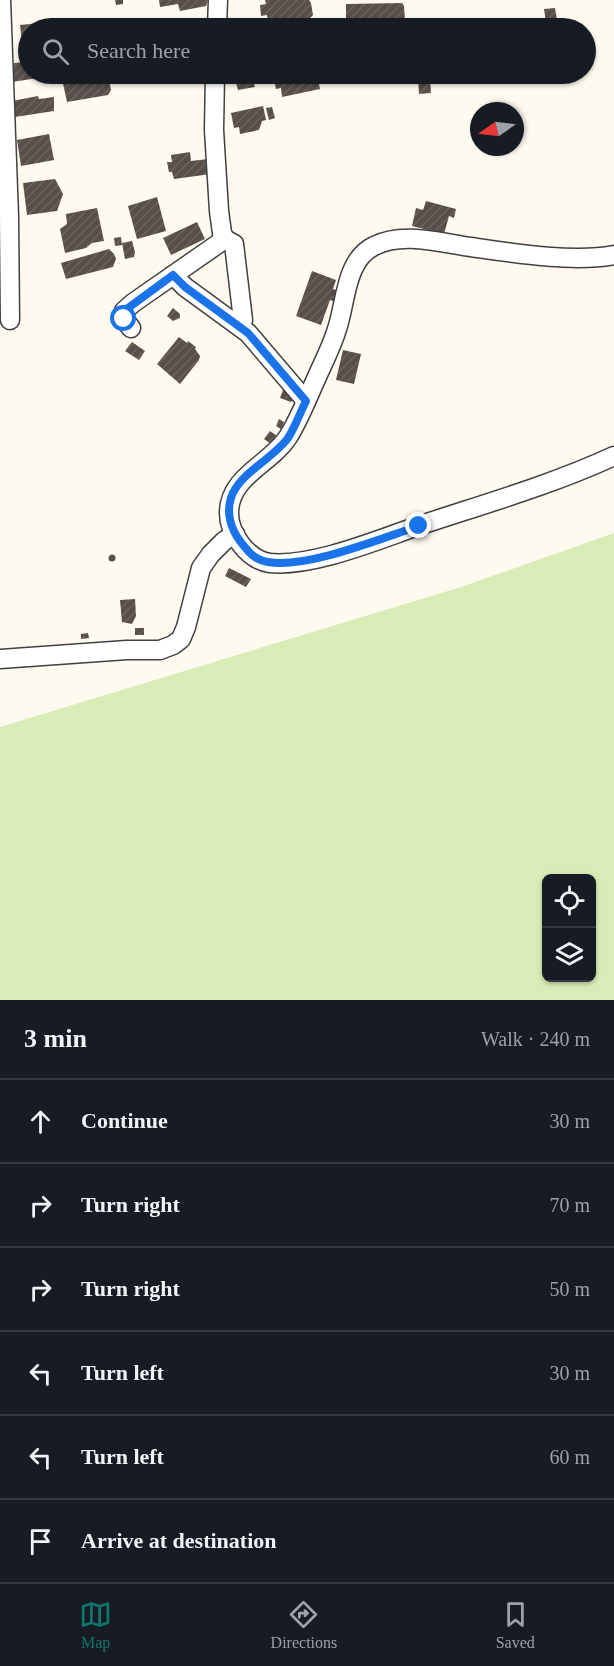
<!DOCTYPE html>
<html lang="en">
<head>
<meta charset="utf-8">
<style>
  body { margin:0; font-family:Georgia,serif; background:#242831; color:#f1f3f6 }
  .controls { position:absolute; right:18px; bottom:18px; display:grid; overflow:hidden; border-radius:9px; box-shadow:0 2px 4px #0004 }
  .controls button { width:54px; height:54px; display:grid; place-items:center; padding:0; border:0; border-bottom:2px solid #363941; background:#171b24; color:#f1f3f6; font:30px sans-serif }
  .compass { position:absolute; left:470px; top:102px; width:54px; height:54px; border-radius:50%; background:#171b24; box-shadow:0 2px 4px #0004; rotate:256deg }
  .stop { position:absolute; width:18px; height:18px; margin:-14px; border:4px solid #1a73e8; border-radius:50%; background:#fff }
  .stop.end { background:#1a73e8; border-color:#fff; box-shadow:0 2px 6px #0008 }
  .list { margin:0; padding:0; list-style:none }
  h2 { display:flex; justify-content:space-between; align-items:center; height:78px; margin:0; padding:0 24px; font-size:26px }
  h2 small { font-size:20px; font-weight:400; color:#9ea1a6 }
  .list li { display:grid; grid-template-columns:39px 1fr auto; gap:18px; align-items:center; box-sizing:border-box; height:84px; padding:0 24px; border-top:2px solid #363941 }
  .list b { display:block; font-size:22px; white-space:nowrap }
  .list em { font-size:20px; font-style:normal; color:#9ea1a6 }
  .icon { flex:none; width:33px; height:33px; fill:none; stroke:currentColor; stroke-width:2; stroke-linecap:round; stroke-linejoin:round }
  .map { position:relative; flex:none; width:614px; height:1000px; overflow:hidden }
  .search { position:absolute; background:#171b24; box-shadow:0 2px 4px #0004; left:18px; right:18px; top:18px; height:66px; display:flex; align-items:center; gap:15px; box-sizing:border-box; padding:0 21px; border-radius:33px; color:#9ea1a6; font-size:22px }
  .sheet { height:582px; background:#171b24 }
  nav { display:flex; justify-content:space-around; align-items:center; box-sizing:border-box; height:84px; border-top:2px solid #363941; background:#171b24; font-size:16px; color:#9ea1a6 }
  nav a { display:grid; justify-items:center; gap:3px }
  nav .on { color:#0f766e }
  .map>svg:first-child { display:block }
  .grass { fill:#d8ecb7; fill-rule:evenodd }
  .building { fill:url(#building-hatch) }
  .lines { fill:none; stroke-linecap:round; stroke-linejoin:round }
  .minor-casing { stroke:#414141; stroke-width:21 }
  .minor { stroke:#fff; stroke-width:18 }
  .route { stroke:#1a73e8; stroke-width:8 }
</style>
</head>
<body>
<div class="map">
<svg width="614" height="1000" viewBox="0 0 614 1000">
  <defs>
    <pattern id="building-hatch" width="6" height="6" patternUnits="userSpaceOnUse" patternTransform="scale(1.5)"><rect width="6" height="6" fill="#584e4a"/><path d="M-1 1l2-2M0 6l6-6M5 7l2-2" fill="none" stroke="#6b6360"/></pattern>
  </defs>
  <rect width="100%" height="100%" fill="#fffaf0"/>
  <!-- grass -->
  <path class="grass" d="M 614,533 L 614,1000 L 0,1000 L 0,727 L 461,587 ZM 546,879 L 592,879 L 592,978 L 546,978 Z"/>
  <!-- building -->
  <g class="building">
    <path d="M 115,0 L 123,0 L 123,4 L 116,5 Z"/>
    <path d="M 159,0 L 208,0 L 206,6 L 180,11 L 178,4 L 160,7 Z"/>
    <path d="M 265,0 L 309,0 L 311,3 L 313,15 L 308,20 L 269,27 L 267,15 L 261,16 L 260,5 L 266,4 Z"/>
    <path d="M 402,3 L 404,6 L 405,21 L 346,21 L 346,4 Z"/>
    <path d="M 555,8 L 557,20 L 546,23 L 544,9 Z"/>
    <path d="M 312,19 L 315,19 L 316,28 L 310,28 L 309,21 Z"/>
    <path d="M 50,22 L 51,28 L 28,28 L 28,59 L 24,59 L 20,25 Z"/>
    <path d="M 28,61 L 28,74 L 57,75 L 12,82 L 9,64 Z"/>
    <path d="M 61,74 L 108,74 L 111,90 L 108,95 L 67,102 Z"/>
    <path d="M 237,74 L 265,74 L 265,76 L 263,81 L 254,84 L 255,87 L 238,90 L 234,75 Z"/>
    <path d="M 277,74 L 317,74 L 320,89 L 282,97 L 281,88 L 276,89 L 274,80 L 278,79 Z"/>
    <path d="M 430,78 L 431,93 L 419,94 L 418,79 Z"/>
    <path d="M 38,96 L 39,99 L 54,97 L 54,111 L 15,117 L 12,101 Z"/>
    <path d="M 263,106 L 266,120 L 262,121 L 259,130 L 240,134 L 239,127 L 234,128 L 231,113 Z"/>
    <path d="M 272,107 L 275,118 L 269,120 L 266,108 Z"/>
    <path d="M 49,134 L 54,160 L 21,166 L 17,140 Z"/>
    <path d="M 190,152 L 191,161 L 208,159 L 211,174 L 174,179 L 172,172 L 169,172 L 167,162 L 172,162 L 171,155 Z"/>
    <path d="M 55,179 L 63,194 L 57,211 L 27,215 L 23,183 Z"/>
    <path d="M 157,197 L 166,231 L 137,239 L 128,206 Z"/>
    <path d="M 426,201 L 456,209 L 454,218 L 449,216 L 444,234 L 412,226 L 416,208 L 423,210 Z"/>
    <path d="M 97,208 L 104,241 L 92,243 L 86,248 L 65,253 L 60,229 L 67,224 L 66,214 Z"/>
    <path d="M 197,222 L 205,239 L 171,255 L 163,238 Z"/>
    <path d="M 121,237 L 122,245 L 115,246 L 114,238 Z"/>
    <path d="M 132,241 L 135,252 L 134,257 L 125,259 L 122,243 Z"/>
    <path d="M 109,249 L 114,254 L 116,259 L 113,267 L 66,279 L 61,263 Z"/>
    <path d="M 312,271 L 336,280 L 333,289 L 339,291 L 335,302 L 330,300 L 321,325 L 296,316 Z"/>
    <path d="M 173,308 L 180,314 L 180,318 L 173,321 L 167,316 Z"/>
    <path d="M 179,337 L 187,343 L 188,341 L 196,347 L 195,349 L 200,356 L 199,360 L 180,384 L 157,364 Z"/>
    <path d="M 132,342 L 145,351 L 139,360 L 125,351 Z"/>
    <path d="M 343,350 L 361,354 L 354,384 L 336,380 Z"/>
    <path d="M 284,387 L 294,399 L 291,402 L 280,398 Z"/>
    <path d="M 279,419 L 284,422 L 281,429 L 276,426 Z"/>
    <path d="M 270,431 L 277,436 L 271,444 L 264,439 Z"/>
    <circle cx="112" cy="558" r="3.5"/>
    <path d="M 229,568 L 251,579 L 246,587 L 225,576 Z"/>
    <path d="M 135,599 L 136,616 L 132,624 L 122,622 L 120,600 Z"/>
    <rect x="135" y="628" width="9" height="7"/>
    <path d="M 88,633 L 89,638 L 81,639 L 81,634 Z"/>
  </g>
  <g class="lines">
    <defs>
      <g id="minor">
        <path d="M 1,0 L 9,217 L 10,320"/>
        <path d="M 217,28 L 218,0"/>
        <path d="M 215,74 L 214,130 L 219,211 L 222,233 L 225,239 L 234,244 L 243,320 L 240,327"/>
        <path d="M 614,255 C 574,263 512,253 471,247 C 441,243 403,231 374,246 C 345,260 346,303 337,329 C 332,346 323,363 316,379 C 307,399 299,420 288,437 C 271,464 229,476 229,513 C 229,534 248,560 270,563 C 313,567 377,540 418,526 C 484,504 551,485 614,456"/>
        <path d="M 173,275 L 185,287 L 248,333 L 306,401"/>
        <path d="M 131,328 L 124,319 L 124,311 L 133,303 L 225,239"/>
        <path d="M 0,659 L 127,650 L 160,650 L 173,645 L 181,639 L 186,627 L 201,568 L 211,554 L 224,541 L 235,534"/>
      </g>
    </defs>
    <!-- minor casing -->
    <use href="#minor" class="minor-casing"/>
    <!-- minor -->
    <use href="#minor" class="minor"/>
  </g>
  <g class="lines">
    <!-- route -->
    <path class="route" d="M 124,319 L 124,311 L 173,275 L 185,287 L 248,333 L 306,401 C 300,413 295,427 288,438 C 274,458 238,474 231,498 C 226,513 231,529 240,541 C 248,551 254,560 268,562 C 306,569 382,538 419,526"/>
  </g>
</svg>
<div class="controls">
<button><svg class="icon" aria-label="locate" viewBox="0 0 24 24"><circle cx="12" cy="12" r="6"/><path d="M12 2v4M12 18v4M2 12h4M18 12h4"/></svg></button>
<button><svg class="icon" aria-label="layers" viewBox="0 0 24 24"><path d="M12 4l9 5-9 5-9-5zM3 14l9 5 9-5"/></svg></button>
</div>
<svg class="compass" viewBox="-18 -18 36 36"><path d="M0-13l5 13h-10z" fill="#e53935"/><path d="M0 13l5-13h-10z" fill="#9ea1a6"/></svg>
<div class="stop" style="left:124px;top:319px"></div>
<div class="stop end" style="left:419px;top:526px"></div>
<div class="search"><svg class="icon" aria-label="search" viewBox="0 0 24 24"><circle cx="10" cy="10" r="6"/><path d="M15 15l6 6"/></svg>Search here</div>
</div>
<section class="sheet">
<h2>3 min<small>Walk · 240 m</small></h2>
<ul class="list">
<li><svg class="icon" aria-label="ahead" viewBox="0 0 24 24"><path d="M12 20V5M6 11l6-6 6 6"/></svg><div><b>Continue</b></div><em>30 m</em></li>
<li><svg class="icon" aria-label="right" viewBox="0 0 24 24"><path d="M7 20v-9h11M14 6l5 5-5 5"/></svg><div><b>Turn right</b></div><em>70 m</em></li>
<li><svg class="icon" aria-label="right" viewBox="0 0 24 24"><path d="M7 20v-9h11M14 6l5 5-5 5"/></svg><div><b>Turn right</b></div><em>50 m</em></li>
<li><svg class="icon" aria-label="left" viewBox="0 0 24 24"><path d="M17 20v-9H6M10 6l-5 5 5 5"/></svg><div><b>Turn left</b></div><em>30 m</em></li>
<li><svg class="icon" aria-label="left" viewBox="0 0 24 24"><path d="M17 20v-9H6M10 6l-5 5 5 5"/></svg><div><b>Turn left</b></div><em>60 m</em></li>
<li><svg class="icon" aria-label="arrive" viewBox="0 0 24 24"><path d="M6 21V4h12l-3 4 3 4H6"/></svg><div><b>Arrive at destination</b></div></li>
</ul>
</section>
<nav>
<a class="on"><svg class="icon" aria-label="map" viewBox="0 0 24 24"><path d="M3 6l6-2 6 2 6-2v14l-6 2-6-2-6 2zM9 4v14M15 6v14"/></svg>Map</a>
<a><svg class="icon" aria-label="directions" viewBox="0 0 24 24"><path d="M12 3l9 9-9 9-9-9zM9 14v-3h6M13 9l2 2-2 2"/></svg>Directions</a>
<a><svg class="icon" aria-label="saved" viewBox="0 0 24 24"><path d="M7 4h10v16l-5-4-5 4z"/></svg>Saved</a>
</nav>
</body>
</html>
